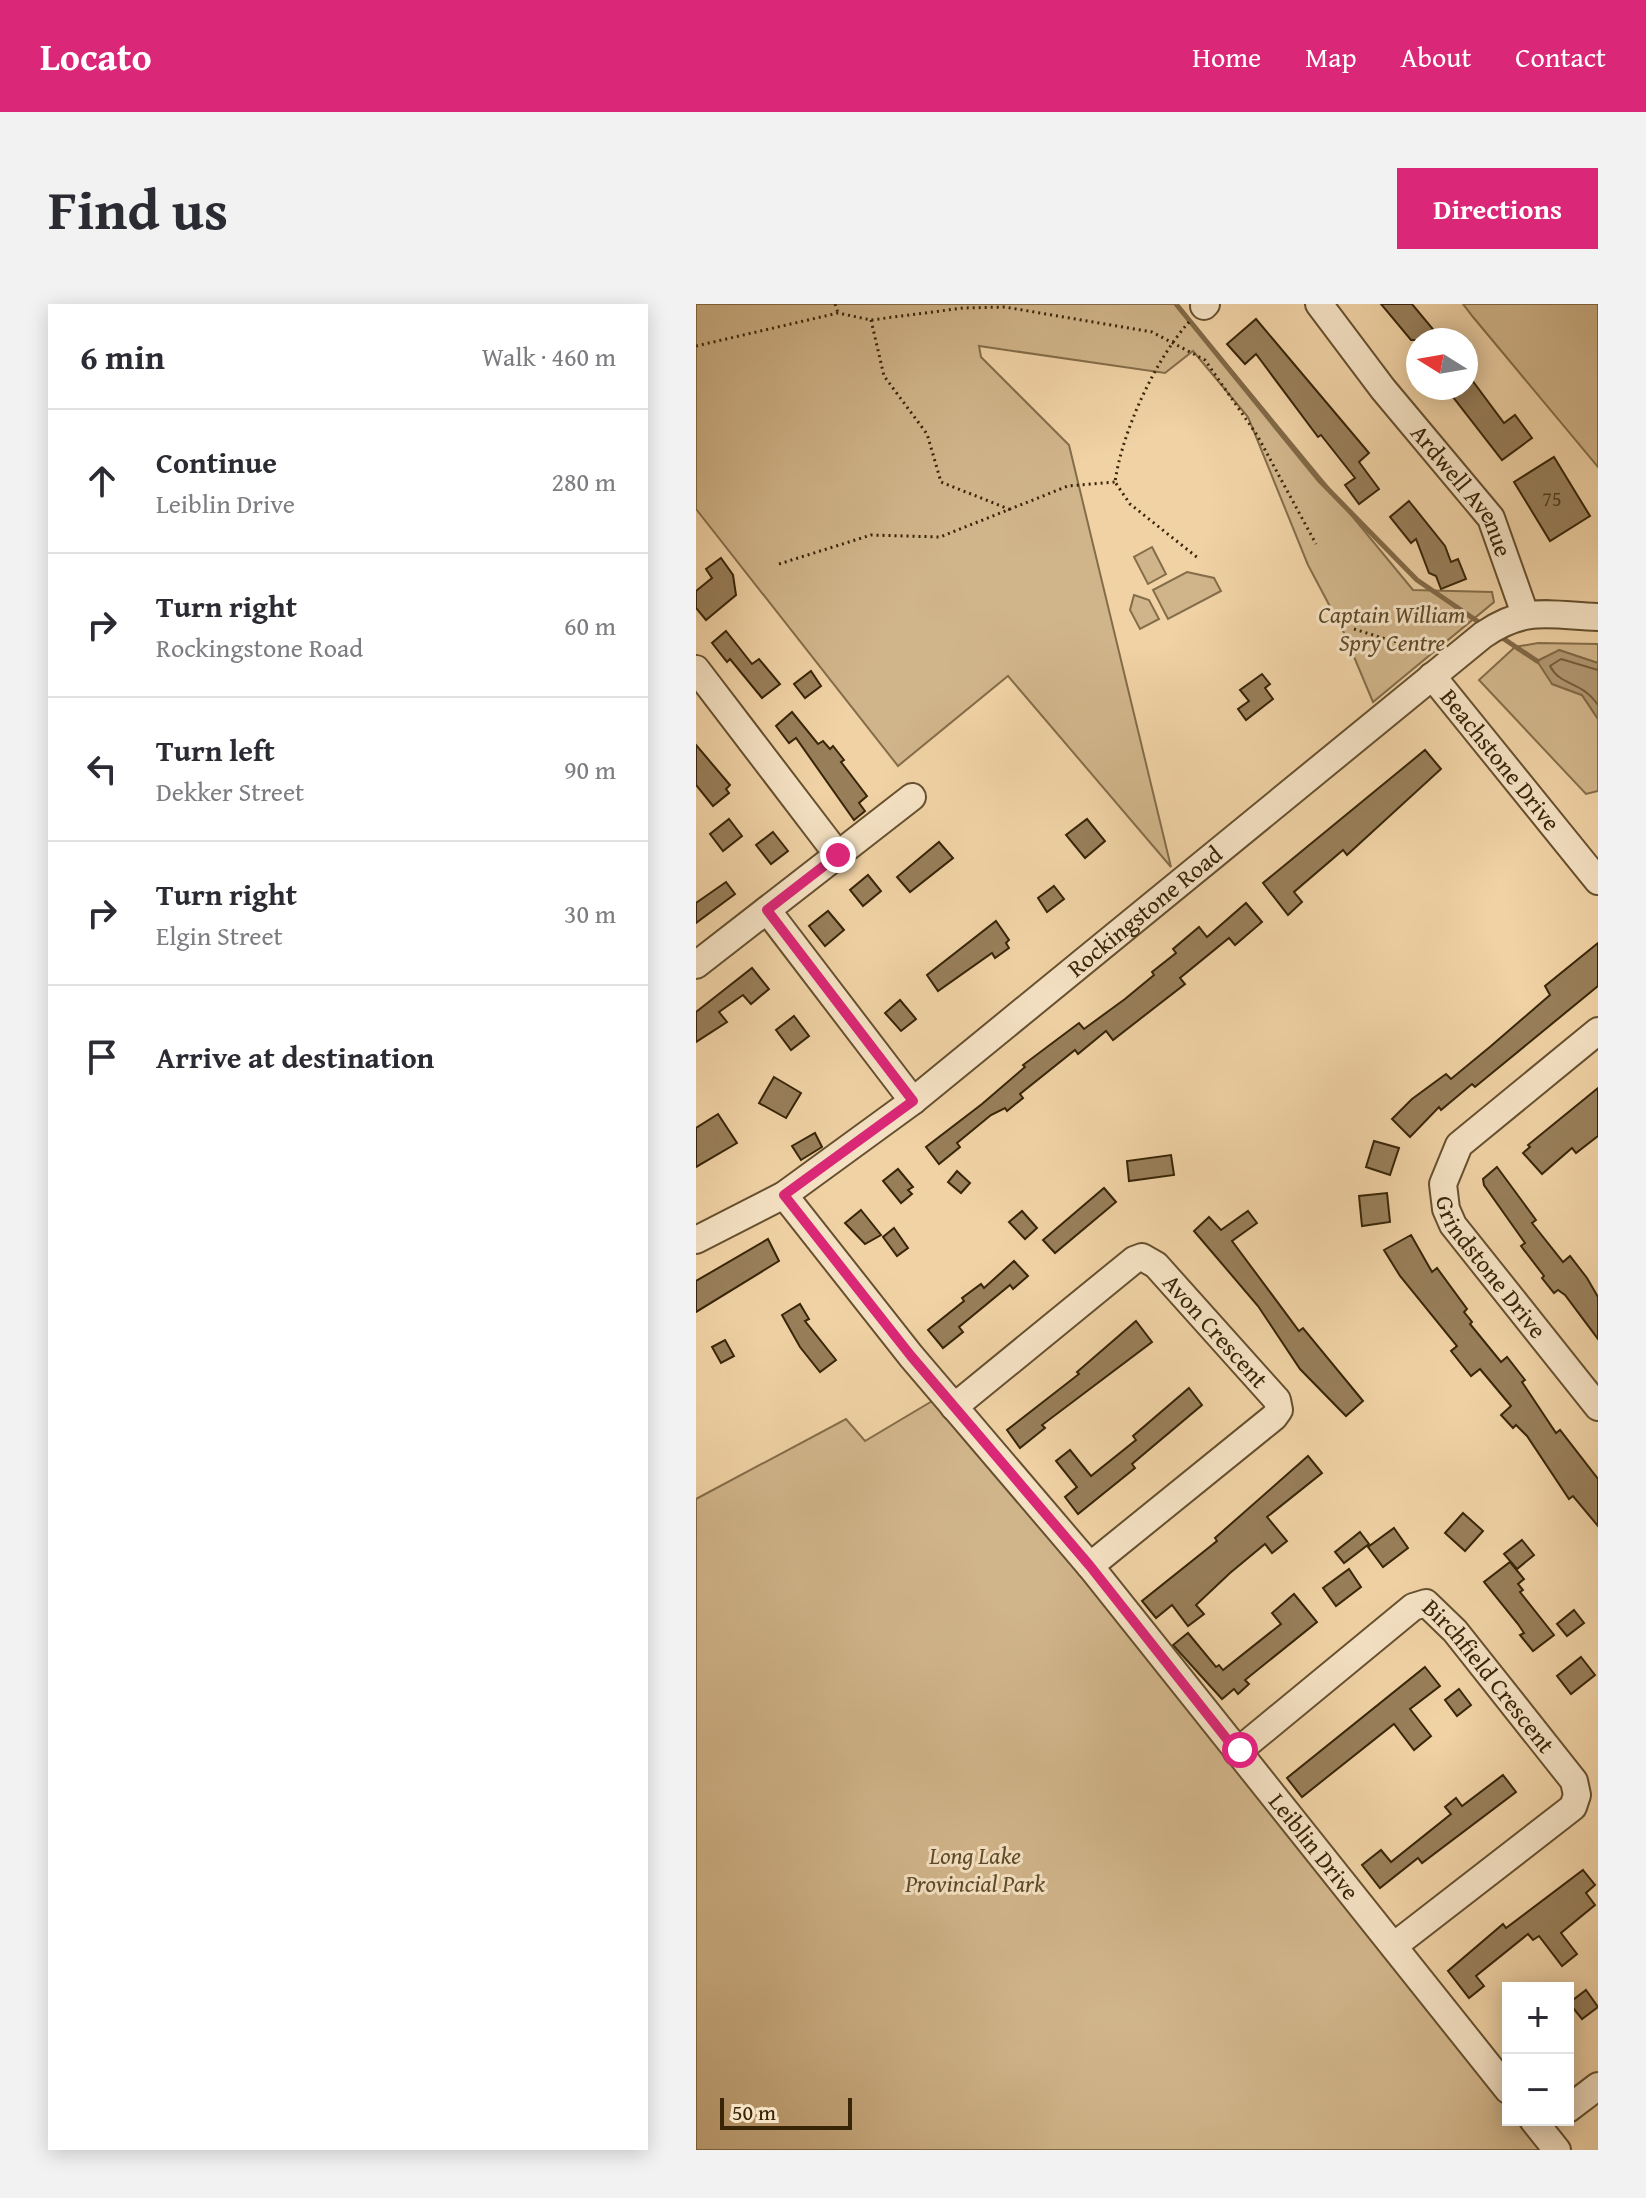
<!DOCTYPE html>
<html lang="en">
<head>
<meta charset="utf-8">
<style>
  body { margin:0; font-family:"Gentium Book Plus",serif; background:#f2f2f3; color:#2b2b33 }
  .controls { position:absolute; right:24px; bottom:24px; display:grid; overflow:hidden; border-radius:0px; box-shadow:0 4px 20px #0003 }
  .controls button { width:72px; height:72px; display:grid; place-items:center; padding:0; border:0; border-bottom:2px solid #e1e1e2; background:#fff; color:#2b2b33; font:40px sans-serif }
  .compass { position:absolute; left:710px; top:24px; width:72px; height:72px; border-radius:50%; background:#fff; box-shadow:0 4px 20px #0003; rotate:281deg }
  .scale { position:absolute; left:24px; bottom:20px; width:132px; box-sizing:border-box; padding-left:8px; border:4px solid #382508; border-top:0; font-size:22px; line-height:28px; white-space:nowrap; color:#382508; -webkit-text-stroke:6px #f5e2c4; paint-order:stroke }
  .stop { position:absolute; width:24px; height:24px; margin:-18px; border:6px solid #db2777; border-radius:50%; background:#fff }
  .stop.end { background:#db2777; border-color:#fff; box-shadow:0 2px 8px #0008 }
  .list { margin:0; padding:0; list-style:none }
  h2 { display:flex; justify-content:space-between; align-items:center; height:104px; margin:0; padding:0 32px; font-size:34px }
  h2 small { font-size:26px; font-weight:400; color:#7c7c81 }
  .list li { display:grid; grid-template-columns:52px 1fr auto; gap:24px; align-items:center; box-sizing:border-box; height:144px; padding:0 32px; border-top:2px solid #e1e1e2 }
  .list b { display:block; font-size:30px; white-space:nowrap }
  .list p { margin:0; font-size:26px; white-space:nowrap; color:#7c7c81 }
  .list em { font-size:26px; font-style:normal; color:#7c7c81 }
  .icon { flex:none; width:44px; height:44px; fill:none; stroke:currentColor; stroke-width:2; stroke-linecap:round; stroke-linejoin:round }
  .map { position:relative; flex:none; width:902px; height:1846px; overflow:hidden; border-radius:0px }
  header { display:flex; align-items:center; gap:48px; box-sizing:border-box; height:112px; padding:0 40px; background:#db2777; color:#fff }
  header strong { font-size:38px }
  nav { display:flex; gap:44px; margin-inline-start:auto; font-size:28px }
  .intro { display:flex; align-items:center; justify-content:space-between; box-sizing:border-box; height:192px; padding:0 48px }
  h1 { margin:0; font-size:56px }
  .button { padding:20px 36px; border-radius:0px; background:#db2777; color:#fff; font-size:28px; font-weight:700 }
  main { display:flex; gap:48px; padding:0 48px }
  aside { flex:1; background:#fff; border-radius:0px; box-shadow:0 4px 20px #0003 }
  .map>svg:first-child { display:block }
  .green { fill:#d1b58a; stroke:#846d49; stroke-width:2 }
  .water { fill:#b19770; stroke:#816946; stroke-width:2 }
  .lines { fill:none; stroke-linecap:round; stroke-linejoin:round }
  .shore { stroke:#745e3c; stroke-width:2 }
  .stream { stroke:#816946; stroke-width:5 }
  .building { fill:#987f5a; stroke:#382508; stroke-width:2 }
  .minor-casing { stroke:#66502f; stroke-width:30 }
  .path { stroke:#382508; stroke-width:3; stroke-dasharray:2 4; stroke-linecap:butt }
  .minor { stroke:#f5e2c4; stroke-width:26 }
  .route { stroke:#db2777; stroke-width:10 }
  .labels { text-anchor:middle; stroke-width:6; stroke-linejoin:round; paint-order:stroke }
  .number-label { font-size:20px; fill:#503c1c }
  .street-label { font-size:24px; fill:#382508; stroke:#f5e2c4 }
  .park-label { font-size:24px; font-style:italic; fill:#5e4928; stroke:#f5e2c4 }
</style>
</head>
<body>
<header>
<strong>Locato</strong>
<nav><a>Home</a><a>Map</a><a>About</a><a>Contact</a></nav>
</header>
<div class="intro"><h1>Find us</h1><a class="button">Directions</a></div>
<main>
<aside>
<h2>6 min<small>Walk · 460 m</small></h2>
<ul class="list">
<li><svg class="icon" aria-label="ahead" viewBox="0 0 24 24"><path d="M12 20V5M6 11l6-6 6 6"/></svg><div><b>Continue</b><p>Leiblin Drive</p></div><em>280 m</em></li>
<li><svg class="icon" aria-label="right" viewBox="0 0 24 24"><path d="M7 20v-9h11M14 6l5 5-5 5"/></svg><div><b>Turn right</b><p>Rockingstone Road</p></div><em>60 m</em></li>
<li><svg class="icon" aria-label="left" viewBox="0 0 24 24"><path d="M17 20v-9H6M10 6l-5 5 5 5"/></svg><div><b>Turn left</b><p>Dekker Street</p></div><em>90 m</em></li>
<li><svg class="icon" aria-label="right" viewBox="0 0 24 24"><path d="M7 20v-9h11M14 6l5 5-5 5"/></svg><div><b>Turn right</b><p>Elgin Street</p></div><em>30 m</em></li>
<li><svg class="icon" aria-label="arrive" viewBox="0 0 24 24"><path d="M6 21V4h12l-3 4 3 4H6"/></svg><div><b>Arrive at destination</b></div></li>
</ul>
</aside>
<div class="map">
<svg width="902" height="1846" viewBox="0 0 902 1846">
  <rect width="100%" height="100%" fill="#f0d2a5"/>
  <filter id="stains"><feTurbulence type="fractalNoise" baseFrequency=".0025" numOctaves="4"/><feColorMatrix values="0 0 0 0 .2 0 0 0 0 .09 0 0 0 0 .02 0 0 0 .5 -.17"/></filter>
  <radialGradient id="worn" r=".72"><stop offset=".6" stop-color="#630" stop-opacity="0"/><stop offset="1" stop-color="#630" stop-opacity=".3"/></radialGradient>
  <!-- green -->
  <g class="green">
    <path d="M 0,0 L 481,0 L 717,286 L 796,288 L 798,298 L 677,398 L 648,329 L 612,261 L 552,113 L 497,47 L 469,69 L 283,42 L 285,53 L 373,141 L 475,563 L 312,372 L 202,462 L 0,205 Z"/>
    <path d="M 767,0 L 902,0 L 902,163 L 777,13 Z"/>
    <path d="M 456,243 L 470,270 L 452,280 L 438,253 Z"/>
    <path d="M 491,268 L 518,274 L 525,287 L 472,315 L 457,286 Z"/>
    <path d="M 438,291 L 453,296 L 463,315 L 444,325 L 434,306 Z"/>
    <path d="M 842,339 L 902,340 L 902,359 L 863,346 L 856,380 L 886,391 L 902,415 L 902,487 L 890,490 L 783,376 L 819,343 Z"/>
    <path d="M 248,1090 L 812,1785 L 812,1816 L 837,1816 L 861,1846 L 0,1846 L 0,1195 L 150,1115 L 169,1137 Z"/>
  </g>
  <!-- water -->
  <path class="water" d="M 863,346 L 902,359 L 902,415 L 886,391 L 856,380 L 841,357 Z"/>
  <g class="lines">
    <!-- shore -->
    <path class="shore" d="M 902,366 L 865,355 L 854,362 C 865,383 885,376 902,401"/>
    <!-- stream -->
    <g class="stream">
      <path d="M 480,0 L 623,176 L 721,276 L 787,321"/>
      <path d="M 802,331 L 841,357"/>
    </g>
  </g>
  <!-- building -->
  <g class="building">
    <path d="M 685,0 L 716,0 L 741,30 L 733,36 L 715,36 Z"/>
    <path d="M 560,15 L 673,149 L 663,158 L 683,185 L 663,200 L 649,181 L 659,174 L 625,131 L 622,133 L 560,50 L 549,60 L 531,40 Z"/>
    <path d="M 770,68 L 808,119 L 819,111 L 836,134 L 806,156 L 750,84 L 770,84 Z"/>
    <path d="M 858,153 L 894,212 L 854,237 L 818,178 Z"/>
    <path d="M 713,197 L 749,242 L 755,258 L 762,255 L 770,275 L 745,285 L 740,272 L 733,269 L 720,235 L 715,239 L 694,213 Z"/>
    <path d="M 25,254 L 37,271 L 40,291 L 10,316 L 0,304 L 0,287 L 16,274 L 10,265 Z"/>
    <path d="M 30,327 L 56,360 L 63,355 L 84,380 L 66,394 L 34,355 L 31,358 L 16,339 Z"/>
    <path d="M 115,367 L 125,382 L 109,394 L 98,380 Z"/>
    <path d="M 566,370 L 574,380 L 569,384 L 577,395 L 550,416 L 542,405 L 553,397 L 544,386 Z"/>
    <path d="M 96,408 L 122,440 L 127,437 L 134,445 L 137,442 L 148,456 L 145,458 L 171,492 L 163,499 L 169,507 L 158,516 L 100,434 L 93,439 L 80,422 Z"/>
    <path d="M 0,441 L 34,481 L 30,485 L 33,489 L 17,502 L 0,481 Z"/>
    <path d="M 729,446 L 745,465 L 651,551 L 647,546 L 598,588 L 606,598 L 592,611 L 567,579 Z"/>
    <path d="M 33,515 L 46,532 L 27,547 L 14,530 Z"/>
    <path d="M 391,515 L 409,537 L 389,554 L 370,531 Z"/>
    <path d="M 77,528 L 92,547 L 75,560 L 60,541 Z"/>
    <path d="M 243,538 L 257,554 L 214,588 L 201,573 Z"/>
    <path d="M 172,571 L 185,587 L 167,602 L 154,586 Z"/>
    <path d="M 30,578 L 39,590 L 0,619 L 0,599 Z"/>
    <path d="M 358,582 L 368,595 L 351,608 L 342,594 Z"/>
    <path d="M 550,599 L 566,618 L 539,641 L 533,634 L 484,674 L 489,680 L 417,736 L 410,727 L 382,750 L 379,746 L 324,790 L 327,794 L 311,807 L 309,804 L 295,811 L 261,839 L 264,843 L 243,860 L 230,843 L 286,800 L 329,763 L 327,761 L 383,719 L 388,725 L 429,695 L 458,671 L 456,668 L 480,649 L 477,645 L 503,623 L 511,633 Z"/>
    <path d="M 132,607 L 148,626 L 129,642 L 113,622 Z"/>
    <path d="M 300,617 L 313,636 L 310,639 L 313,644 L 299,654 L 296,649 L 242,687 L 231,671 Z"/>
    <path d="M 902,639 L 902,682 L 779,783 L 776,780 L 745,806 L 743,803 L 714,833 L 696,815 L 716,795 L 750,770 L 755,775 L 795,742 L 854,691 L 849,682 Z"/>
    <path d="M 56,664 L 73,685 L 55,700 L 47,691 L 23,708 L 31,718 L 0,738 L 0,708 Z"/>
    <path d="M 204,696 L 220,715 L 205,727 L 189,709 Z"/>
    <path d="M 98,712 L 113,732 L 95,746 L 80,726 Z"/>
    <path d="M 78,773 L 105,789 L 90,814 L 63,799 Z"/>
    <path d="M 902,784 L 902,832 L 880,849 L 876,844 L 846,870 L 827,849 L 834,843 L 832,841 Z"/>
    <path d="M 22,810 L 41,839 L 0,863 L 0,824 Z"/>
    <path d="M 119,829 L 126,843 L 105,856 L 96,842 Z"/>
    <path d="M 678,837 L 703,844 L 694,871 L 670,863 Z"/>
    <path d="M 475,851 L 478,871 L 433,877 L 431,857 Z"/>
    <path d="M 801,863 L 840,916 L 836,919 L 867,958 L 874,952 L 891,974 L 902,993 L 902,1035 L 869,991 L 862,986 L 858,989 L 846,974 L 848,972 L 825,942 L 829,939 L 788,881 L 787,875 Z"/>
    <path d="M 202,865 L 217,883 L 212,886 L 216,890 L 205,899 L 187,877 Z"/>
    <path d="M 261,867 L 274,879 L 265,889 L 252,878 Z"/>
    <path d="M 408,884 L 420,898 L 359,949 L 347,936 Z"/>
    <path d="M 691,889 L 694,918 L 666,922 L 663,892 Z"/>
    <path d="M 165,906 L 185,931 L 169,940 L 149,919 Z"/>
    <path d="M 326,907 L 341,924 L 329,935 L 313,918 Z"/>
    <path d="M 552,907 L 561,919 L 536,937 L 603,1027 L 607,1024 L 667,1097 L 650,1112 L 604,1065 L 562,1002 L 498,927 L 513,913 L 525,926 Z"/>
    <path d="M 198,924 L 212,944 L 201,952 L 187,933 Z"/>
    <path d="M 715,931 L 736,968 L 741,964 L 771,1005 L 768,1008 L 776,1018 L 774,1020 L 805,1058 L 811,1053 L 829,1076 L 826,1078 L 860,1129 L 864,1126 L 902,1175 L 902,1222 L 877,1192 L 873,1195 L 831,1132 L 820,1121 L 817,1124 L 805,1111 L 815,1102 L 784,1065 L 775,1072 L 755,1047 L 761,1042 L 704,972 L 688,946 Z"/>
    <path d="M 72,935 L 83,957 L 0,1008 L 0,977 Z"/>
    <path d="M 318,957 L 332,972 L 317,985 L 314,981 L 263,1023 L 267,1028 L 247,1044 L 232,1026 L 268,997 L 266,994 L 285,980 L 288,984 Z"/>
    <path d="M 104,1000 L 113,1015 L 109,1017 L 140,1056 L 124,1068 L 104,1043 L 86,1011 Z"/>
    <path d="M 440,1017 L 456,1038 L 346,1121 L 349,1124 L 324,1144 L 311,1126 L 383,1070 L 381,1068 Z"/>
    <path d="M 29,1036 L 38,1052 L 25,1059 L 16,1043 Z"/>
    <path d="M 493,1084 L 506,1101 L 436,1160 L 439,1164 L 382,1210 L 369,1193 L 381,1183 L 360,1157 L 374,1146 L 395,1172 L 440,1136 L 437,1132 Z"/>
    <path d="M 612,1152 L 626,1169 L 571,1213 L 591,1237 L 576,1249 L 569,1240 L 534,1269 L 500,1301 L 508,1310 L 492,1322 L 476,1301 L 460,1314 L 446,1297 L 521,1237 L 519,1234 Z"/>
    <path d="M 767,1209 L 787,1227 L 769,1247 L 749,1229 Z"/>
    <path d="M 698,1224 L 712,1244 L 687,1263 L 672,1243 Z"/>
    <path d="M 664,1228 L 673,1240 L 648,1259 L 639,1248 Z"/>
    <path d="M 826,1236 L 838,1251 L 821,1265 L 808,1250 Z"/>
    <path d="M 814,1258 L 828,1275 L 822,1280 L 827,1286 L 824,1288 L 858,1331 L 837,1347 L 824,1331 L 828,1329 L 822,1320 L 788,1278 Z"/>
    <path d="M 653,1265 L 665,1283 L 640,1302 L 627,1284 Z"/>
    <path d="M 598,1290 L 621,1318 L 549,1376 L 553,1380 L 542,1390 L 538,1385 L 526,1395 L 477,1341 L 492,1329 L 520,1363 L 523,1361 L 527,1366 L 585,1320 L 576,1309 Z"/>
    <path d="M 878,1306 L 888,1319 L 871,1332 L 861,1320 Z"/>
    <path d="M 885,1353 L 899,1371 L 875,1390 L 861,1372 Z"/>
    <path d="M 729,1363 L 744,1382 L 714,1405 L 735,1432 L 718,1446 L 698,1420 L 606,1493 L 591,1474 Z"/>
    <path d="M 763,1385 L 775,1401 L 761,1412 L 749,1396 Z"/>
    <path d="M 807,1471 L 820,1488 L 726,1559 L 722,1554 L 684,1584 L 666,1561 L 685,1546 L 695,1558 L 755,1510 L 749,1503 L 760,1494 L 766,1502 Z"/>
    <path d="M 887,1566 L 899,1581 L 890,1589 L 899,1601 L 865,1629 L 881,1650 L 866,1662 L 843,1632 L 837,1636 L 832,1630 L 780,1672 L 788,1682 L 773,1694 L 752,1667 L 807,1620 L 810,1624 Z"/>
    <path d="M 890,1686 L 902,1703 L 886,1715 L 873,1699 Z"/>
  </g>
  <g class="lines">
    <defs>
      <g id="minor">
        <path id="s1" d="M 623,0 L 687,85 L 795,214 L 829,310"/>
        <path d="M 508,2 L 510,0"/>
        <path d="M 0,365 L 142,551"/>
        <path id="s2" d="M 736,372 L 902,577"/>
        <path d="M 71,606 L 217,797"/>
        <path d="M 0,661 L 216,493"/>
        <path id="s3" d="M 902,727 L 763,841 L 747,880 L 750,905 L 757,921 L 902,1103"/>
        <path id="s4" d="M 88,891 L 215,1052 L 394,1262 L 812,1786"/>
        <path id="s5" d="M 0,936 L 88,891 L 217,797 L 787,331 C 829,302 853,311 902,313"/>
        <path id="s6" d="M 258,1103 L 438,956 L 446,953 L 460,961 L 581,1096 L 583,1106 L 578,1113 L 394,1262"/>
        <path id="s7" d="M 541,1448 L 717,1303 L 730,1299 L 759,1327 L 878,1477 L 881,1491 L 877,1503 L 699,1641"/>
        <path d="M 872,1805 L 902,1782"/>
        <path d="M 837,1816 L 861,1846"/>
      </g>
    </defs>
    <!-- minor casing -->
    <use href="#minor" class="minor-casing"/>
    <!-- path -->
    <g class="path">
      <path d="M 139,0 L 142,9"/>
      <path d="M 175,16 L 188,72 L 231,130 L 245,178 L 315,206"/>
      <path d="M 493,18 C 459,56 426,128 419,178 L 434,200 L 502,254"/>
      <path d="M 0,42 L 142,9 L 175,16 L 267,4 L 309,3 L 456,28 L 509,56 L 561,131 L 620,240"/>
      <path d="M 83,260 L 175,231 L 244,233 L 372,182 L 419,178"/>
      <path d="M 658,325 L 696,337 L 733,342 L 737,346"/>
    </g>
    <!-- minor -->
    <use href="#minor" class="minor"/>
  </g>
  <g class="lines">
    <!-- route -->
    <path class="route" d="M 142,551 L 71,606 L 217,797 L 88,891 L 215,1052 L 394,1262 L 538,1444 L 541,1448 L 544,1446"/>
  </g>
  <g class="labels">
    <!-- number labels -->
    <g class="number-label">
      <text x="856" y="202">75</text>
    </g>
    <!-- street labels -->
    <g class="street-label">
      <text dy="8" stroke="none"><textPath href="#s1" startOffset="236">Ardwell Avenue</textPath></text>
      <text dy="8" stroke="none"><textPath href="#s2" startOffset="108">Beachstone Drive</textPath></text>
      <text dy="8" stroke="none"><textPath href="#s5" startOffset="558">Rockingstone Road</textPath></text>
      <text dy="8" stroke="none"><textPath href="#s3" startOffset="320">Grindstone Drive</textPath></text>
      <text dy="8" stroke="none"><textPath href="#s6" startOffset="346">Avon Crescent</textPath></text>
      <text dy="8" stroke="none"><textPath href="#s7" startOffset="338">Birchfield Crescent</textPath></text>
      <text dy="8" stroke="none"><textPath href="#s4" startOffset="840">Leiblin Drive</textPath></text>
    </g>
    <!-- park labels -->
    <g class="park-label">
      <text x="696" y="319">Captain William<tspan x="696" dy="28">Spry Centre</tspan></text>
      <text x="279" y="1560">Long Lake<tspan x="279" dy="28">Provincial Park</tspan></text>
    </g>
  </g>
  <rect width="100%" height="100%" filter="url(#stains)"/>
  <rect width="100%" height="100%" fill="url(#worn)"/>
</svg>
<div class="controls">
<button>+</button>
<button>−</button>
</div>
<svg class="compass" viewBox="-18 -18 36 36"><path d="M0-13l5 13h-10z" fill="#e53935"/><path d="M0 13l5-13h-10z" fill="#7c7c81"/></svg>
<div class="scale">50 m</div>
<div class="stop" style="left:544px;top:1446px"></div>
<div class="stop end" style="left:142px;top:551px"></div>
</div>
</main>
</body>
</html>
